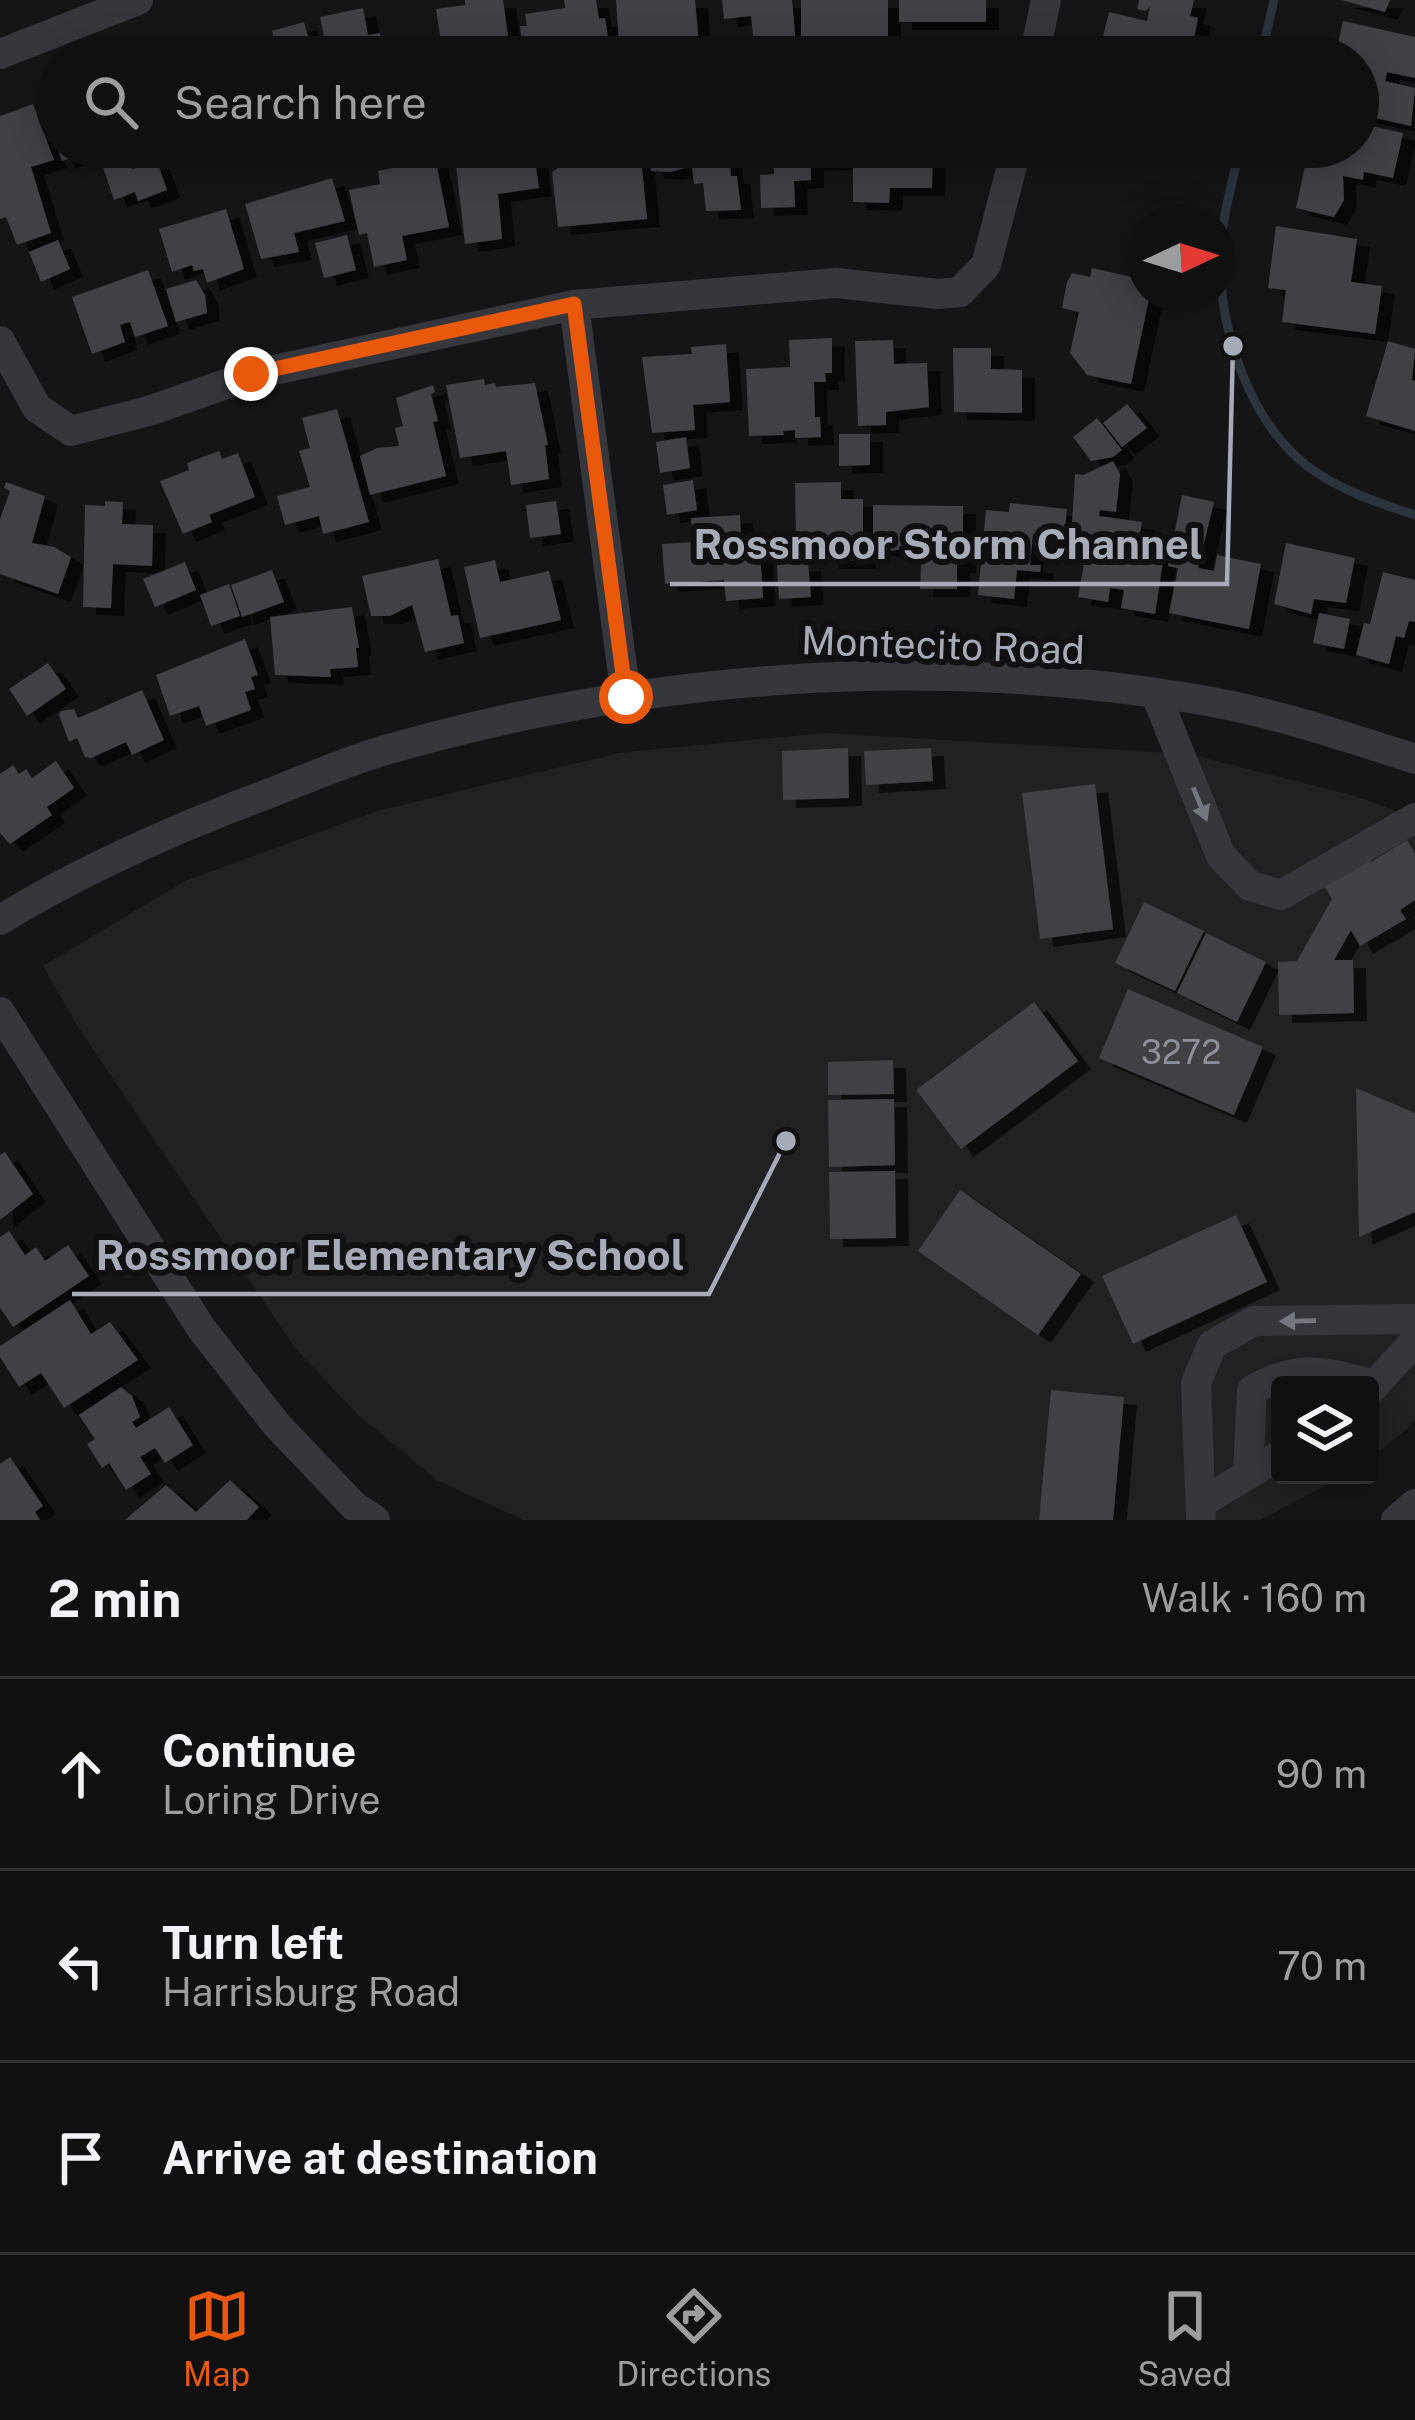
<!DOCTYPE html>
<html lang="en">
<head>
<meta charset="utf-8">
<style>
  body { margin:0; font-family:"Public Sans",sans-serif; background:#19191a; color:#f1f3f6 }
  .controls { position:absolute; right:36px; bottom:36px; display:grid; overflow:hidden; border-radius:12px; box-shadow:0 6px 30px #0003 }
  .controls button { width:108px; height:108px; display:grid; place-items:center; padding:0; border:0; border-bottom:3px solid #303031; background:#101011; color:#f1f3f6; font:60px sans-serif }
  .compass { position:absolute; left:1127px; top:204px; width:108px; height:108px; border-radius:50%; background:#101011; box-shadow:0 6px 30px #0003; rotate:86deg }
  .stop { position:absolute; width:36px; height:36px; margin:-27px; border:9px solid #ea580c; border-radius:50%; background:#fff }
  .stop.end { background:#ea580c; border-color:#fff; box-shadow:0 3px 12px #0008 }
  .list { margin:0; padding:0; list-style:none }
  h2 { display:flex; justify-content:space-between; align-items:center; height:156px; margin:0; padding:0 48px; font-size:51px }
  h2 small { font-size:39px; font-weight:400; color:#9c9d9f }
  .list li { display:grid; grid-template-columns:78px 1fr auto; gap:36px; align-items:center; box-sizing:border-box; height:192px; padding:0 48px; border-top:3px solid #303031 }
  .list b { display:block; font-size:45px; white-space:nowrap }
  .list p { margin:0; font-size:39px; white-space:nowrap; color:#9c9d9f }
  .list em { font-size:39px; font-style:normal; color:#9c9d9f }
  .icon { flex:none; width:66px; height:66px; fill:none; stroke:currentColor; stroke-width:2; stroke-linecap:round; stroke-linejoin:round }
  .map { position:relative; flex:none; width:1415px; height:1520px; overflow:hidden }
  .search { position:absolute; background:#101011; box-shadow:0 6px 30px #0003; left:36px; right:36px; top:36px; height:132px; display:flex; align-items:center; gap:30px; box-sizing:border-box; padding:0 42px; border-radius:66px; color:#9c9d9f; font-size:45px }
  .sheet { height:732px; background:#101011 }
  nav { display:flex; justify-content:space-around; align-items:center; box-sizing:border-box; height:168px; border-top:3px solid #303031; background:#101011; font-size:33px; color:#9c9d9f }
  nav a { display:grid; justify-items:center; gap:6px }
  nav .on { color:#ea580c }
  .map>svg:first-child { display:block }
  .built { fill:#212124 }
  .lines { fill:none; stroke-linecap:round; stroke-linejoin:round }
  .stream { stroke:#2b333c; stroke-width:9 }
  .building { fill:#3f4044; filter:url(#shadow) }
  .minor { stroke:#36373c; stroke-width:30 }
  .oneway { fill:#747780 }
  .route { stroke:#ea580c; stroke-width:15 }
  .labels { text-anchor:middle; stroke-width:12; stroke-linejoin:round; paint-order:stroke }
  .number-label { font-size:33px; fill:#8d909b }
  .street-label { font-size:39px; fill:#a7abb8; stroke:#101012 }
  .leader { fill:none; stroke:#a7abb8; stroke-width:4.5 }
  .callout-dot { fill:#a7abb8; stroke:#101012; stroke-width:4.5 }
  .callout-label { font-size:42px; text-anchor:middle; font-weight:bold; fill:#a7abb8; stroke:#101012; stroke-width:12; stroke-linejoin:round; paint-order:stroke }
</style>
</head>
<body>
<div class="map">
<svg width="1415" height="1520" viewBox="0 0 1415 1520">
  <defs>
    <filter id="shadow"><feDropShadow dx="13" dy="8" stdDeviation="0" flood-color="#0009"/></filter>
  </defs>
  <rect width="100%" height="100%" fill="#151517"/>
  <!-- built -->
  <path class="built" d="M 823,733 L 1188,754 L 1355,796 L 1415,818 L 1415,1419 L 1406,1430 L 1370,1458 L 1370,1385 L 1280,1385 L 1280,1475 L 1346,1475 L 1260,1520 L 524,1520 L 438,1481 L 358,1415 L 295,1348 L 78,1027 L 43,966 L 185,881 L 377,811 L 619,753 Z"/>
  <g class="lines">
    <!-- stream -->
    <g class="stream">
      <path d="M 1261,57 L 1274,0"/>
      <path d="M 1240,147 C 1233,181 1218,231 1220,266 C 1222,335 1250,421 1306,465 C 1337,489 1378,503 1415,515"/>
    </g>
  </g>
  <!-- building -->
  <g class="building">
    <path d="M 465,0 L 503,0 L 511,57 L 477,57 L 475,44 L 442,49 L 436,9 L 465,5 Z"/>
    <path d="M 564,0 L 596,0 L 599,19 L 605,18 L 611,57 L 524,57 L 520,26 L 527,26 L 525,14 L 565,8 Z"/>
    <path d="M 616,0 L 695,0 L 700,57 L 620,57 Z"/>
    <path d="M 722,0 L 792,0 L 796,46 L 754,45 L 751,16 L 724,19 Z"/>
    <path d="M 801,0 L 888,0 L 888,57 L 856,57 L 856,38 L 801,38 Z"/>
    <rect x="899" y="0" width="87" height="22"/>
    <path d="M 1139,0 L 1194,0 L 1190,16 L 1198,18 L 1193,44 L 1184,42 L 1182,54 L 1137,44 L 1134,57 L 1100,49 L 1109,12 L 1147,21 L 1150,6 L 1146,11 L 1137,9 Z"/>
    <path d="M 1341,0 L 1390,0 L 1385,12 Z"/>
    <path d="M 363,8 L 368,35 L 380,33 L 382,46 L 397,43 L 399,57 L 328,57 L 320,17 Z"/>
    <path d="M 1343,21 L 1415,37 L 1415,78 L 1387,72 L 1385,81 L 1415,88 L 1411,126 L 1358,114 L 1358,57 L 1335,57 Z"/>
    <path d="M 304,22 L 314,57 L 279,57 L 272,31 Z"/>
    <path d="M 941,39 L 966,44 L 965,51 L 985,57 L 937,57 Z"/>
    <path d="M 33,104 L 54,160 L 31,167 L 51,233 L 17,245 L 6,217 L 0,219 L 0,116 Z"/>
    <path d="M 1358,123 L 1403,133 L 1393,178 L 1364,172 L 1363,180 L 1343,176 L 1344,200 L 1334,217 L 1296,208 L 1309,147 L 1358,147 Z"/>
    <path d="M 57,147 L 125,147 L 132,169 L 157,161 L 167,190 L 138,201 L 135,192 L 114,200 L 97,149 L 62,161 Z"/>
    <path d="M 426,147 L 433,147 L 449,227 L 402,236 L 407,260 L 374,267 L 367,233 L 359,235 L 349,190 L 380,184 L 378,171 L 398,167 L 396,160 L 409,157 L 407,151 Z"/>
    <path d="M 454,147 L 533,147 L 539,188 L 498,194 L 502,239 L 465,244 Z"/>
    <path d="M 649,147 L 728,147 L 731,176 L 737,176 L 741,210 L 706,211 L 703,183 L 694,184 L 692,166 L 671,172 L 651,171 Z"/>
    <path d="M 773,147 L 840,147 L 840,162 L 811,163 L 811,180 L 794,181 L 795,207 L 761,208 L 760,175 L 774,174 Z"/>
    <path d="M 853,147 L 933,147 L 932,188 L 890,188 L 889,203 L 853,202 Z"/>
    <path d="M 640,148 L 647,219 L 558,227 L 552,172 L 558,168 L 605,166 L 604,151 Z"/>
    <path d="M 332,178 L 345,221 L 294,233 L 299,252 L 261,259 L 245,204 Z"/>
    <path d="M 226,209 L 244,269 L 207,283 L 203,269 L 194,271 L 192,265 L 172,272 L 159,229 Z"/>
    <path d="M 1276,226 L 1357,239 L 1351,282 L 1382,286 L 1375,334 L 1282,322 L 1286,290 L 1268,288 Z"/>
    <path d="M 347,235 L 356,270 L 324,278 L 315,243 Z"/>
    <path d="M 58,240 L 70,269 L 41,282 L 29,252 Z"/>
    <path d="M 1092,268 L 1145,280 L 1145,294 L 1150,294 L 1131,384 L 1087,375 L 1070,353 L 1079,312 L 1062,308 L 1067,282 L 1072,273 L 1090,277 Z"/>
    <path d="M 148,270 L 168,326 L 135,337 L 130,322 L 120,325 L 125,342 L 92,354 L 72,297 Z"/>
    <path d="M 196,280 L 205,295 L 207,313 L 176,322 L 166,289 Z"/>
    <path d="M 832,338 L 832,373 L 825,373 L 826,382 L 814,382 L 815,417 L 820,417 L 821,437 L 795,438 L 795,430 L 783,431 L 784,435 L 749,436 L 746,369 L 790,367 L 789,340 Z"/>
    <path d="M 893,340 L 894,364 L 927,363 L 929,407 L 886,412 L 886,425 L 858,426 L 855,341 Z"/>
    <path d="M 1388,341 L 1415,349 L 1412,380 L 1415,381 L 1415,431 L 1366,416 Z"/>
    <path d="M 726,344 L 730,402 L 693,405 L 695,430 L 652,433 L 642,357 L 692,354 L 691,347 Z"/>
    <path d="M 953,348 L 991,348 L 991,369 L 1022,370 L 1022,413 L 954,412 Z"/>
    <path d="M 484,379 L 485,385 L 495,383 L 496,387 L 535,383 L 548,445 L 545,445 L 549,479 L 511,485 L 506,451 L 460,458 L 446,385 Z"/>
    <path d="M 433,385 L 435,392 L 431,394 L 438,421 L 433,422 L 446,476 L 370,495 L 360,456 L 377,448 L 399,446 L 395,428 L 403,426 L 396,398 Z"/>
    <path d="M 1127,404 L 1147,428 L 1122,447 L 1103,423 Z"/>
    <path d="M 337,409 L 369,522 L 323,534 L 319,516 L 285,525 L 277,496 L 310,487 L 299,451 L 310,448 L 302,418 Z"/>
    <path d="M 1097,418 L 1122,450 L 1113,457 L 1091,461 L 1073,437 Z"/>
    <path d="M 839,434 L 870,434 L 870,465 L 839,466 Z"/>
    <path d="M 686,437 L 690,468 L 660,473 L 656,442 Z"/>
    <path d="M 219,451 L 222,459 L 238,453 L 255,497 L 209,515 L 212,522 L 183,534 L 160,481 L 189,470 L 187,463 Z"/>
    <path d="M 1113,461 L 1120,474 L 1116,512 L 1100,510 L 1099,516 L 1142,522 L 1137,551 L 1164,555 L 1155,614 L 1121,608 L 1124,590 L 1110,588 L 1108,602 L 1078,597 L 1085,558 L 1070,557 L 1075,474 L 1083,475 Z"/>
    <path d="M 693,480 L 697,510 L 667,515 L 663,485 Z"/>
    <path d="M 6,482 L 45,496 L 32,543 L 54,547 L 71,557 L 58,594 L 0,574 L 0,519 L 10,491 L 4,488 Z"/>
    <path d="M 841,482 L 841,499 L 863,499 L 863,561 L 826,561 L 825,540 L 796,541 L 795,483 Z"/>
    <path d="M 1182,495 L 1214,502 L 1198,568 L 1214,571 L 1217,555 L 1261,564 L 1249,629 L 1169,613 L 1178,568 L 1168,566 Z"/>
    <path d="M 105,501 L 123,502 L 122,524 L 153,525 L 152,566 L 113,564 L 111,608 L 83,607 L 85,505 L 105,506 Z"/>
    <path d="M 556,501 L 561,534 L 530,538 L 526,505 Z"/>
    <path d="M 1010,503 L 1067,509 L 1064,538 L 1033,534 L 1030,565 L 1041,565 L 1040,572 L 1017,570 L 1014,599 L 978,595 L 986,510 L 1009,512 Z"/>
    <path d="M 873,505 L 963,506 L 963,565 L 957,565 L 957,589 L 920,589 L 921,565 L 915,565 L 915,546 L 892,551 L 873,546 Z"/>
    <path d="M 740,515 L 741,539 L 759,538 L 763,598 L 726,601 L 724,580 L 665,584 L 662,544 L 693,542 L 691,518 Z"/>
    <path d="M 1286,543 L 1355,558 L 1346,603 L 1314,599 L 1311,614 L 1274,604 Z"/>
    <path d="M 438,559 L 451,616 L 458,615 L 464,643 L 425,652 L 412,605 L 390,616 L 371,616 L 362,576 Z"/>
    <path d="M 495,560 L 500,582 L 549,571 L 561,620 L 480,638 L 464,567 Z"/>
    <path d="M 185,562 L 196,590 L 155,607 L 143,579 Z"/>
    <path d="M 808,563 L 811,597 L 779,599 L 777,565 Z"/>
    <path d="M 272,570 L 284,602 L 242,617 L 231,585 Z"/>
    <path d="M 1383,572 L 1415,580 L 1415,622 L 1409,621 L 1404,638 L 1396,636 L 1389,664 L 1356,655 L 1364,623 L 1370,624 Z"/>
    <path d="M 229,584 L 240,616 L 211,626 L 200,595 Z"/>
    <path d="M 352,607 L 359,648 L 356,648 L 358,667 L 330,669 L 331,677 L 275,675 L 270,617 Z"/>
    <path d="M 1319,613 L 1350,619 L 1344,649 L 1313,643 Z"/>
    <path d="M 245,639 L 258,675 L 251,677 L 255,689 L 245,692 L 251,710 L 206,726 L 199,706 L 170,716 L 156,675 Z"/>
    <path d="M 48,663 L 66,689 L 27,716 L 9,689 Z"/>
    <path d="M 142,690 L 164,740 L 132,755 L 126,742 L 91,758 L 85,757 L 77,738 L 69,742 L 59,715 L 61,711 L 74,709 L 78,718 Z"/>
    <path d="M 848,748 L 849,798 L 783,800 L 782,751 Z"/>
    <path d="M 931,748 L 933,781 L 866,785 L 864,751 Z"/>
    <path d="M 56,761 L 74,788 L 47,807 L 52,815 L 10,844 L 0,833 L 0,774 L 13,765 L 19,774 L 26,769 L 32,778 Z"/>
    <path d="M 1095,784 L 1113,929 L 1040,939 L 1022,793 Z"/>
    <path d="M 1407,840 L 1415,853 L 1415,900 L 1400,910 L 1406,919 L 1360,946 L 1351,930 L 1334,960 L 1353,960 L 1354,1013 L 1279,1015 L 1278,962 L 1297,961 L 1332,899 L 1322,882 L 1367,855 L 1371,862 Z"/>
    <path d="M 1144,902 L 1204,931 L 1175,991 L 1115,963 Z"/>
    <path d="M 1206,933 L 1266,962 L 1237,1022 L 1177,993 Z"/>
    <path d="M 1128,989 L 1263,1047 L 1234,1115 L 1099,1058 Z"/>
    <path d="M 1034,1002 L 1078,1061 L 961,1149 L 916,1090 Z"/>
    <path d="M 893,1060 L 894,1094 L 828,1095 L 828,1062 Z"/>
    <path d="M 1356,1088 L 1415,1113 L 1415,1212 L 1359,1237 Z"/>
    <path d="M 894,1099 L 895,1165 L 829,1167 L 828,1100 Z"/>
    <path d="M 5,1152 L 33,1194 L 0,1220 L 0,1155 Z"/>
    <path d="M 895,1171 L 896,1238 L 830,1239 L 829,1172 Z"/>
    <path d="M 960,1190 L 1081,1274 L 1038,1335 L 918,1251 Z"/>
    <path d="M 1236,1215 L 1267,1282 L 1133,1344 L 1102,1276 Z"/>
    <path d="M 9,1231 L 25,1255 L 36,1247 L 45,1261 L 68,1245 L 89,1276 L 13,1327 L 0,1308 L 0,1237 Z"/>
    <path d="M 70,1300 L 91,1334 L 110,1322 L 138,1360 L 64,1408 L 41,1373 L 19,1387 L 0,1357 L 0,1346 Z"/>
    <path d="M 121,1387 L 132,1396 L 140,1417 L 132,1422 L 136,1428 L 169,1407 L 193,1445 L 165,1463 L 155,1448 L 140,1457 L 151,1474 L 126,1490 L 109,1463 L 102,1468 L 87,1444 L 95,1439 L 79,1415 Z"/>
    <path d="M 1051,1390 L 1124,1397 L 1113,1520 L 1039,1520 Z"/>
    <path d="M 10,1457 L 43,1506 L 35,1512 L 40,1520 L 0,1520 L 0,1464 Z"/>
    <path d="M 230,1480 L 259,1507 L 247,1520 L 125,1520 L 166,1485 L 196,1512 Z"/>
  </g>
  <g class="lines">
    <!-- minor -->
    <g class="minor">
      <path d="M 0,54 L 138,0"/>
      <path d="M 1034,57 L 1046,0"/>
      <path d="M 574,305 L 626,697"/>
      <path d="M 0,341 L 37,408 L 71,431 L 152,410 L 251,375 L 574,305 L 836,283 L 938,294 L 960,292 L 986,265 L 1017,147"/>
      <path d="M 1156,695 L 1221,856 L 1250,886 L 1281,895 L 1415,818"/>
      <path d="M 0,920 C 85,868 176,828 270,793 C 309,778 349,760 389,749 C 651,674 927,655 1196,699 C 1269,711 1345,736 1415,759"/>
      <path d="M 0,1012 L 201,1328 L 276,1424 L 354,1506 L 375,1520"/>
      <path d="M 1370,1390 L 1415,1341"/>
      <path d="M 1248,1474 L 1252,1390 C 1300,1363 1324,1372 1375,1385"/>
      <path d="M 1201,1503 L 1280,1455"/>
      <path d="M 1201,1520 L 1196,1383 L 1212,1345 L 1254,1321 L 1415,1319"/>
      <path d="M 1396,1520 L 1415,1504"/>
    </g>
  </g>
  <!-- one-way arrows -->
  <defs><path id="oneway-solid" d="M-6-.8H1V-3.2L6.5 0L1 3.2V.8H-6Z" transform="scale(3)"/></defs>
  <g class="oneway">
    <use href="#oneway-solid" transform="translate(1200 804) rotate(68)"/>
    <use href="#oneway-solid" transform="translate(1298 1321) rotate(179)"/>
  </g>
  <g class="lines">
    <!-- route -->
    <path class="route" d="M 251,374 L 574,304 L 626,697"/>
  </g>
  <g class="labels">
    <!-- number labels -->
    <g class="number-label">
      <text x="1181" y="1064">3272</text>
    </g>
    <!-- street labels -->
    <g class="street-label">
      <text transform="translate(943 645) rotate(2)" y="14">Montecito Road</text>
    </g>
  </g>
  <!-- callouts -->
  <path class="leader" d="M1233 346L1227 584H670M786 1141L709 1294H72"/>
  <g class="callout-dot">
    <circle cx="1233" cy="346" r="12"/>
    <circle cx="786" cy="1141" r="12"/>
  </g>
  <g class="callout-label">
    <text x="948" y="559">Rossmoor Storm Channel</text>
    <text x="390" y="1270">Rossmoor Elementary School</text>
  </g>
</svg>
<div class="controls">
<button><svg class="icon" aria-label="layers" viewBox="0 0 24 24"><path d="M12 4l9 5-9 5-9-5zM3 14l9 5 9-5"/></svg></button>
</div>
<svg class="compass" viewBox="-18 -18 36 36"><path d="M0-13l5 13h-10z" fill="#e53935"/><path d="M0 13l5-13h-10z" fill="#9c9d9f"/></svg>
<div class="stop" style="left:626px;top:697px"></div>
<div class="stop end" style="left:251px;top:374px"></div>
<div class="search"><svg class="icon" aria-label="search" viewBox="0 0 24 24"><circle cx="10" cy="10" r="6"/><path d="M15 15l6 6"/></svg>Search here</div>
</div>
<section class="sheet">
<h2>2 min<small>Walk · 160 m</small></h2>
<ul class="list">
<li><svg class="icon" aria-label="ahead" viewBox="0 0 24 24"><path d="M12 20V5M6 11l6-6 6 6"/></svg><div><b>Continue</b><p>Loring Drive</p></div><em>90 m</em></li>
<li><svg class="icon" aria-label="left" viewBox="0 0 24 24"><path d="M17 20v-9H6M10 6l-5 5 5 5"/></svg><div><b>Turn left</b><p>Harrisburg Road</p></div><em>70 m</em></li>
<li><svg class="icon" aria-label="arrive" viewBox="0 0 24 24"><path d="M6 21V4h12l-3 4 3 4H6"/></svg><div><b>Arrive at destination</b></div></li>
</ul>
</section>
<nav>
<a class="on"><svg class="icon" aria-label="map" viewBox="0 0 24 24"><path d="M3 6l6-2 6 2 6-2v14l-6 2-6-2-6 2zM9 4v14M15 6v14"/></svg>Map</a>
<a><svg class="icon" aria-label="directions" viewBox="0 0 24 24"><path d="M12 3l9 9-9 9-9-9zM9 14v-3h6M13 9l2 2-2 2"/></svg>Directions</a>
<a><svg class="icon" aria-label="saved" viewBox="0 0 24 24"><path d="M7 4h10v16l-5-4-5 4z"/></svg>Saved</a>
</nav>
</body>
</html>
